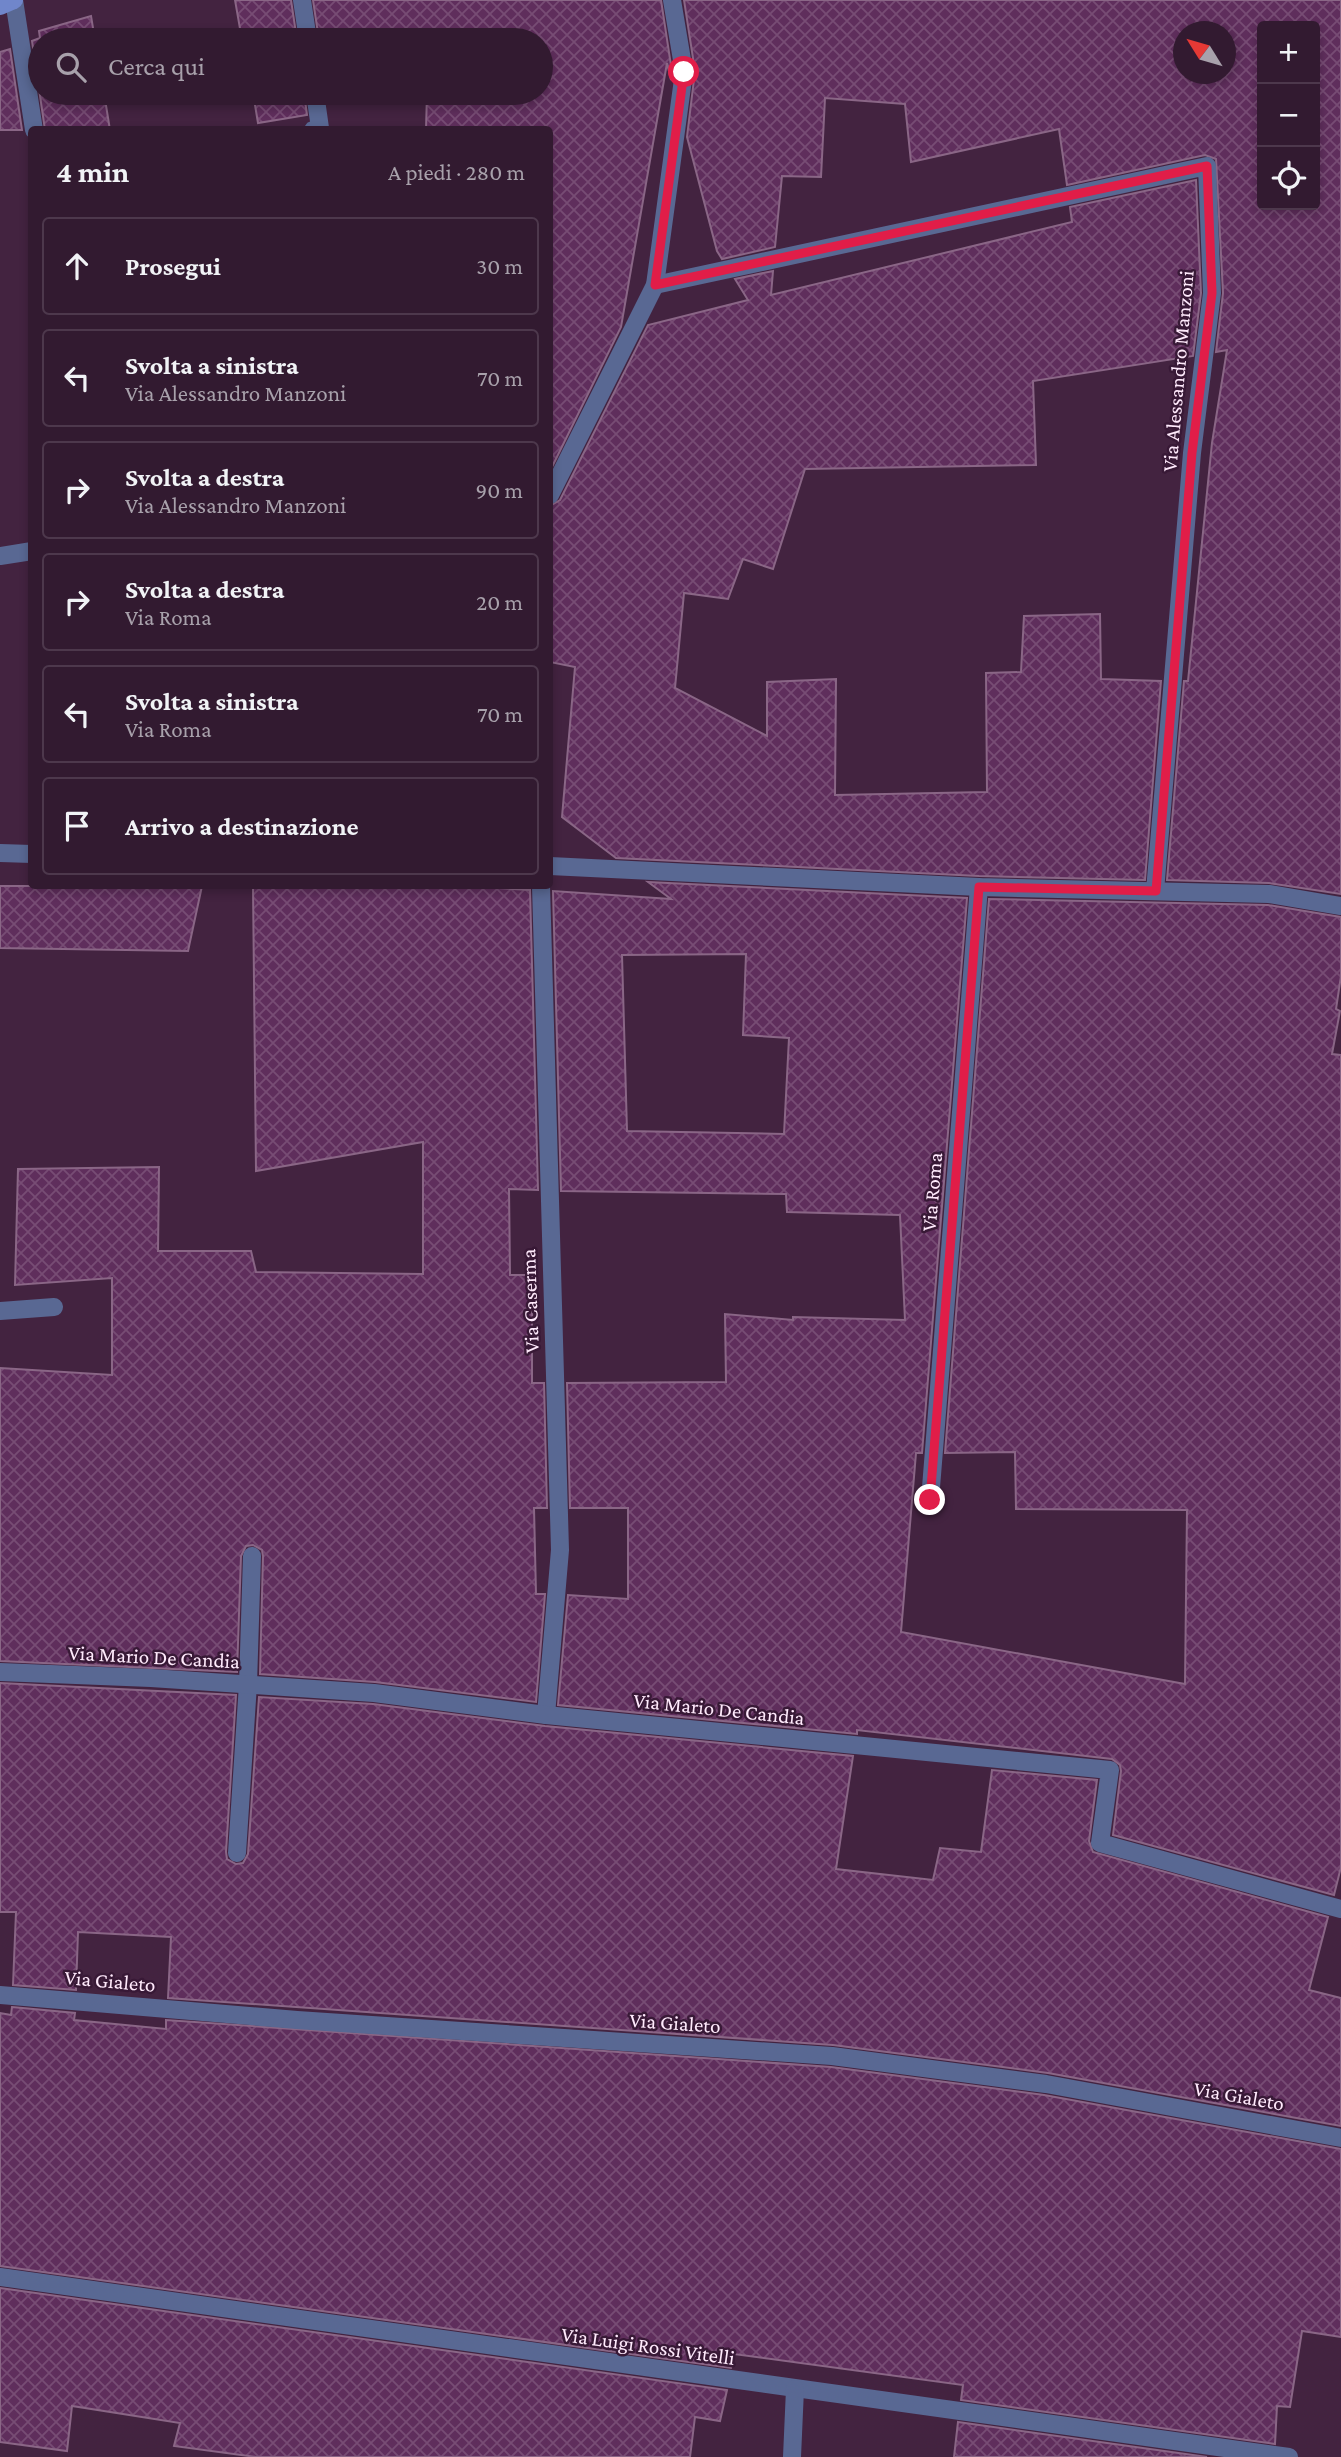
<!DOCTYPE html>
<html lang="it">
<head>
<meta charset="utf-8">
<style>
  body { margin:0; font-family:"Crimson Pro",serif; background:#3d273c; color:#f1f3f6 }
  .controls { position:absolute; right:21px; top:21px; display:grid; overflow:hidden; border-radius:7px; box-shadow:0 4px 10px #0003 }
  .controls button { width:63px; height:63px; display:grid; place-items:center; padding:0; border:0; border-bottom:2px solid #4d384c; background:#321a30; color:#f1f3f6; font:35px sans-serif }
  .compass { position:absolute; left:1173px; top:21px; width:63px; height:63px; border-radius:50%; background:#321a30; box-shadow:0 4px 10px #0003; rotate:307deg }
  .stop { position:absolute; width:21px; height:21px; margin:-16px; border:5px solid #e11d48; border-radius:50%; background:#fff }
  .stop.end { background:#e11d48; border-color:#fff; box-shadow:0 2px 7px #0008 }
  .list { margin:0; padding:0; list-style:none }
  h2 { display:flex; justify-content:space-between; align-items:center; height:91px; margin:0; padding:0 28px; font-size:30px }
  h2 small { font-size:23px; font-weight:400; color:#a8a1ab }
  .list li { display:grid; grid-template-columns:46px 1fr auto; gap:21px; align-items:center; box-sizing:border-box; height:98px; margin:0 14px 14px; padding:0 14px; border:2px solid #4d384c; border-radius:7px }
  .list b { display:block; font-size:26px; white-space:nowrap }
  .list p { margin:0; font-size:23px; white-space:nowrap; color:#a8a1ab }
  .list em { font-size:23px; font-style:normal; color:#a8a1ab }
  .icon { flex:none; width:38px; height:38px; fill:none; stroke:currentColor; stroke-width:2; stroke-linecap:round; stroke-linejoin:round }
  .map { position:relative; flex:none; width:1341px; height:2457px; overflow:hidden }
  .search { position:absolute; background:#321a30; box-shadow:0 4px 10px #0003; left:28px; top:28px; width:525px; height:77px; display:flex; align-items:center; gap:18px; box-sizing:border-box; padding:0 24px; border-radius:38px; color:#a8a1ab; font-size:26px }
  .panel { position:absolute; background:#321a30; box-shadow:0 4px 10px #0003; left:28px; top:126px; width:525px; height:763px; border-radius:7px }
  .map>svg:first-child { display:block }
  .building { fill:url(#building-cross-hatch); stroke:#8a6686; stroke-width:2; fill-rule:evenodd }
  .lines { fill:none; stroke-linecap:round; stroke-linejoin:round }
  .lane { stroke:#596893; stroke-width:18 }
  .street { stroke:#596893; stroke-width:18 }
  .secondary { stroke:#7086cb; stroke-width:18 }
  .route { stroke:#e11d48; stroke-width:9 }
  .labels { text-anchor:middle; stroke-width:5; stroke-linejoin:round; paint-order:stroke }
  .street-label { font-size:21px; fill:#ffeafc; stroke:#381936 }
</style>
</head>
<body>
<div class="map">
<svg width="1341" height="2457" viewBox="0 0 1341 2457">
  <defs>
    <pattern id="building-cross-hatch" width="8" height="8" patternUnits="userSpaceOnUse" patternTransform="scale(1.75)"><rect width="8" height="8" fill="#5f2e5c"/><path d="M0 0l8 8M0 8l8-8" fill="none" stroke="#774c74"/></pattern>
  </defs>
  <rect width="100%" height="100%" fill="#432340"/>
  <!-- building -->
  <g class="building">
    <path d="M 235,0 L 291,0 L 297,40 L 242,40 Z"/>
    <path d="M 313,0 L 661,0 L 672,72 L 671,80 L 667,63 L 621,327 L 550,471 L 550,130 L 426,130 L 427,93 L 541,93 L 541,40 L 319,40 Z"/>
    <path d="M 684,0 L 1341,0 L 1341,894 L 1269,883 L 1167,880 L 1184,681 L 1188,681 L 1212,443 L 1227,350 L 1216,352 L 1223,293 L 1216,159 L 1205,155 L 1067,185 L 1059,129 L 911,162 L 905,104 L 825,98 L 821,177 L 782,176 L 775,247 L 722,259 L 717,251 L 687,137 L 695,71 ZM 1262,26 L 1315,26 L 1315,205 L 1262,205 ZM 1184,32 L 1226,32 L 1226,74 L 1184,74 Z"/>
    <path d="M 91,16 L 95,40 L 40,40 L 40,93 L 104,93 L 110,130 L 45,130 L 32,41 L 40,38 L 39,31 Z"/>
    <path d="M 10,49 L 22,130 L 0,130 L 0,52 Z"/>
    <path d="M 253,93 L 304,93 L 307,115 L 258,123 Z"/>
    <path d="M 1196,180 L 1201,293 L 1193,356 L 1033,381 L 1036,465 L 805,469 L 773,569 L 743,559 L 728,599 L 684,593 L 675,688 L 767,736 L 767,682 L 836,679 L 835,795 L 987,792 L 986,673 L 1021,672 L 1024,616 L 1100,614 L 1101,679 L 1161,681 L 1145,880 L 979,876 L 616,858 L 562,817 L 575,667 L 550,662 L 550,506 L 560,500 L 648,325 L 748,300 L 735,279 L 773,271 L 771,295 L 1072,222 L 1070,207 Z"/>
    <path d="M 648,882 L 967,898 L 922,1453 L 916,1453 L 901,1632 L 1185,1684 L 1187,1510 L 1016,1509 L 1015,1452 L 945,1453 L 989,899 L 1268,905 L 1341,917 L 1341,976 L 1336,1009 L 1340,1011 L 1332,1054 L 1341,1055 L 1341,1867 L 1334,1895 L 1113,1835 L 1121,1771 L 1120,1765 L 1112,1759 L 857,1730 L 857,1734 L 558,1705 L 568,1595 L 628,1599 L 628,1508 L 570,1508 L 567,1383 L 726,1382 L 725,1314 L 793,1320 L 793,1317 L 905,1320 L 900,1215 L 787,1212 L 786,1194 L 561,1191 L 553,891 L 671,899 ZM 746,954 L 743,1035 L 789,1038 L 784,1134 L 627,1131 L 622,955 Z"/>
    <path d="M 0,886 L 202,886 L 188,951 L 0,948 Z"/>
    <path d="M 253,886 L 463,886 L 530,890 L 538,1190 L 509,1189 L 510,1275 L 532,1275 L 532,1383 L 544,1383 L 547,1508 L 534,1508 L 536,1594 L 545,1594 L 536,1702 L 375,1682 L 260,1674 L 263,1556 L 262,1550 L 253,1545 L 246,1546 L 241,1556 L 237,1672 L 0,1661 L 0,1368 L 112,1375 L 112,1278 L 15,1285 L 18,1169 L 159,1167 L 158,1251 L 251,1251 L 256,1272 L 423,1274 L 423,1142 L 256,1171 Z"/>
    <path d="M 0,1683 L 236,1695 L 226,1852 L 227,1859 L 236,1864 L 243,1863 L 248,1854 L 259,1697 L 373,1704 L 545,1726 L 853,1756 L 836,1869 L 933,1880 L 940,1848 L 981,1852 L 992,1770 L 1097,1780 L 1089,1841 L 1093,1852 L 1328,1917 L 1309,1990 L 1341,1998 L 1341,2126 L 1048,2073 L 833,2045 L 168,1998 L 171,1937 L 78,1932 L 76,1990 L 13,1985 L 16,1912 L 0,1912 Z"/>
    <path d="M 12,2007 L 75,2013 L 74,2020 L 166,2029 L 166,2020 L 831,2067 L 1044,2095 L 1341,2149 L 1341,2337 L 1302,2331 L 1290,2407 L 1277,2406 L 1275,2444 L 961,2400 L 963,2385 L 734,2354 L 731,2368 L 0,2266 L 0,2013 L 11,2015 Z"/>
    <path d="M 0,2288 L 727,2390 L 720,2421 L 695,2417 L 690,2457 L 256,2457 L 174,2446 L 180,2423 L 72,2406 L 67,2451 L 0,2442 Z"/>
    <path d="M 958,2422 L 1207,2457 L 954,2457 Z"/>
  </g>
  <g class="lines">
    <!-- lane -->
    <g class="lane">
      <path d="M 302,0 L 308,40"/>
      <path d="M 313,130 L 320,128 L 315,93"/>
      <path d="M 0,1311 L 54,1307"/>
      <path d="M 237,1853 L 248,1684 L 252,1556"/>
    </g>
    <!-- street -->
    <g class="street">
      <path d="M 14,0 L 34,130"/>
      <path d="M 655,285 L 1207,166 L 1212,293 L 1192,453 L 1155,891"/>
      <path d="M 550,495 L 655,285 L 684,72 L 672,0"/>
      <path d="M 0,556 L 32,551"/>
      <path d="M 0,853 L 32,854"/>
      <path d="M 550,866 L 979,887 L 1269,894 L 1341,906"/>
      <path d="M 541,886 L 560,1550 L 546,1715"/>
      <path d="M 930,1500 L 979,887"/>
      <path d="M 0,1672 L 151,1678 L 374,1693 L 546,1715 L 1110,1770 L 1100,1843 L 1341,1909"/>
      <path d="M 0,1995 L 297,2020 L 832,2056 L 1046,2084 L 1341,2138"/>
      <path d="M 0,2277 L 1289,2457"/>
      <path d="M 792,2457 L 795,2389"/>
    </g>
    <!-- secondary -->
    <path class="secondary" d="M 0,6 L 14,0"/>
  </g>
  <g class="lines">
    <!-- route -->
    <path class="route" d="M 684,72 L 655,285 L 1207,166 L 1212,293 L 1192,453 L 1156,891 L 979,887 L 930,1500"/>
  </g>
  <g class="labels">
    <!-- street labels -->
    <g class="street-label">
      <text transform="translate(1178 371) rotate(-85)" y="7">Via Alessandro Manzoni</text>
      <text transform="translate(932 1192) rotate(-85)" y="7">Via Roma</text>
      <text transform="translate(530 1301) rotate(-92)" y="7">Via Caserma</text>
      <text transform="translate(154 1657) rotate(3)" y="7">Via Mario De Candia</text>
      <text transform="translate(719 1709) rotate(6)" y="7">Via Mario De Candia</text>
      <text transform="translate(110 1981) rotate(5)" y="7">Via Gialeto</text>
      <text transform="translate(675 2023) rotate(4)" y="7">Via Gialeto</text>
      <text transform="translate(1239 2096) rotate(10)" y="7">Via Gialeto</text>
      <text transform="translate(648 2346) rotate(8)" y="7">Via Luigi Rossi Vitelli</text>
    </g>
  </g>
</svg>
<div class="controls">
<button>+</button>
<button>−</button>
<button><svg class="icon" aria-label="locate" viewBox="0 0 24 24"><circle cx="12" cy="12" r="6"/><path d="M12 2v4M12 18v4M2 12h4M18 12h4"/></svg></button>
</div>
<svg class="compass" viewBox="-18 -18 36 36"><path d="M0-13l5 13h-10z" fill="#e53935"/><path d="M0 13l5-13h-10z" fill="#a8a1ab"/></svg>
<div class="stop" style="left:684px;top:72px"></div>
<div class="stop end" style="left:930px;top:1500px"></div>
<div class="search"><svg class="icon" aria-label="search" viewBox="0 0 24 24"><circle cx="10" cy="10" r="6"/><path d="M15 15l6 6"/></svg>Cerca qui</div>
<section class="panel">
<h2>4 min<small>A piedi · 280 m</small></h2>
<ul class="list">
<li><svg class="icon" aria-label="ahead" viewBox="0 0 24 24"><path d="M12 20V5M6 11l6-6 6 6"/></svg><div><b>Prosegui</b></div><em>30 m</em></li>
<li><svg class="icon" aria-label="left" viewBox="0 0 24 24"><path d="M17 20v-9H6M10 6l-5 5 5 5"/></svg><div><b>Svolta a sinistra</b><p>Via Alessandro Manzoni</p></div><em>70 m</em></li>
<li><svg class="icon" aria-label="right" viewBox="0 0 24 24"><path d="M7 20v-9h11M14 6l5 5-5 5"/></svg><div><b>Svolta a destra</b><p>Via Alessandro Manzoni</p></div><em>90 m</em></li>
<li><svg class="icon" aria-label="right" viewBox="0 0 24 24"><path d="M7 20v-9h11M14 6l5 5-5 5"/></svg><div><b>Svolta a destra</b><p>Via Roma</p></div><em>20 m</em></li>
<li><svg class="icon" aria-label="left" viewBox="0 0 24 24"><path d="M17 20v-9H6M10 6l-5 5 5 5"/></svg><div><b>Svolta a sinistra</b><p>Via Roma</p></div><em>70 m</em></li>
<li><svg class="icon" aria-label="arrive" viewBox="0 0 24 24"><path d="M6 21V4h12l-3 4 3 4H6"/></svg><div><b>Arrivo a destinazione</b></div></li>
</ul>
</section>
</div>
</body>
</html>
